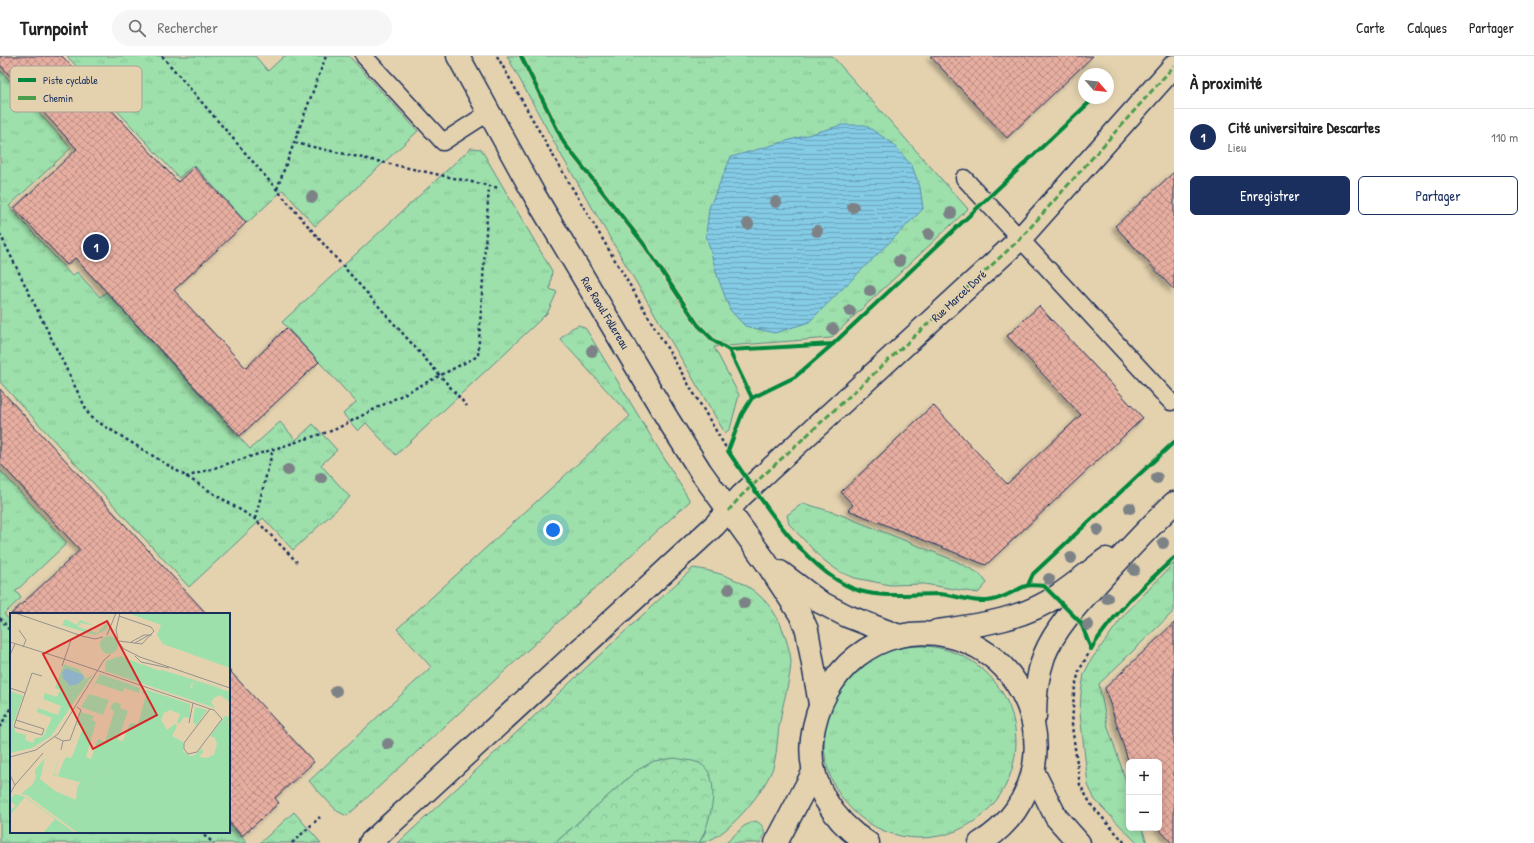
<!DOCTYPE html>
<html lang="fr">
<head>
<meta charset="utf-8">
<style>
  body { margin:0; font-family:"Patrick Hand",sans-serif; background:#f6f6f6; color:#222 }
  .controls { position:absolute; right:12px; bottom:12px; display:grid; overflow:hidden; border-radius:6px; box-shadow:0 2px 10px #0003 }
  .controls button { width:36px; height:36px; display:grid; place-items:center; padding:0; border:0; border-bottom:1px solid #e0e0e0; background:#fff; color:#222; font:20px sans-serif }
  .compass { position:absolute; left:1078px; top:12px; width:36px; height:36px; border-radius:50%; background:#fff; box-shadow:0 2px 10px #0003; rotate:118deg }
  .you { position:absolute; left:553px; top:474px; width:14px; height:14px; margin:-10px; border:3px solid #fff; border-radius:50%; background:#1a73e8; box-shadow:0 0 0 6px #1a73e833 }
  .badge { display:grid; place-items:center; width:26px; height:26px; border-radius:50%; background:#1b2f5e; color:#fff; font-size:13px; font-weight:700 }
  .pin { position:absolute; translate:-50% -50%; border:2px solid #fff; box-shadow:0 1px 4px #0006 }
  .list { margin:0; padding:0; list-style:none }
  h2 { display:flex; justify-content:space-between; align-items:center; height:52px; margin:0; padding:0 16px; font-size:17px }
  h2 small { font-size:13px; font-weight:400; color:#767676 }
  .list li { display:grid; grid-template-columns:26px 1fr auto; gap:12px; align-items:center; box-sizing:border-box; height:56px; padding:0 16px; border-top:1px solid #e0e0e0 }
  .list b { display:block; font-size:15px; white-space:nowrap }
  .list p { margin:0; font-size:13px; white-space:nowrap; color:#767676 }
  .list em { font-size:13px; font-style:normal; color:#767676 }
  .actions { display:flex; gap:8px; padding:12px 16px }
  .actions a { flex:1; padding:9px 0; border:1px solid #1b2f5e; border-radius:6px; text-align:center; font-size:14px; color:#1b2f5e }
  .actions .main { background:#1b2f5e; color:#fff }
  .icon { flex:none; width:22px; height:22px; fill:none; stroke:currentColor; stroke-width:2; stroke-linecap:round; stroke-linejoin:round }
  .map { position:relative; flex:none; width:1174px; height:787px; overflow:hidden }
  header { display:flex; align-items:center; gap:24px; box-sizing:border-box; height:56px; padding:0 20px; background:#fff; border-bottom:1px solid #e0e0e0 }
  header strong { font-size:19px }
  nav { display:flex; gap:22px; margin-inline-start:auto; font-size:14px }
  .search { width:280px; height:36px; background:#f6f6f6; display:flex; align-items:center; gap:10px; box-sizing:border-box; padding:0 14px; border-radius:22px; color:#767676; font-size:15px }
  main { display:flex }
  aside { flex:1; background:#fff }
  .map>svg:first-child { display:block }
  .grass { fill:url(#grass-tufts); stroke:#5c8884 }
  .forest { fill:url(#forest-crowns); stroke:#5c8884 }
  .water { fill:url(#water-rules); stroke:#5a8daf }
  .building { fill:url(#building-cross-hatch); stroke:#1b2f5e; filter:url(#shadow) }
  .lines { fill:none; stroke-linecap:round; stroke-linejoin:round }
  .service-casing { stroke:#1b2f5e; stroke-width:19 }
  .minor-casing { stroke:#1b2f5e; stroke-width:25 }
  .tertiary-casing { stroke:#1b2f5e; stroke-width:25 }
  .secondary-casing { stroke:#1b2f5e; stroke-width:25 }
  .path { stroke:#1b2f5e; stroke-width:2.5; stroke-dasharray:3 3; stroke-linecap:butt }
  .service { stroke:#e4d2af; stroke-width:16 }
  .minor { stroke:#e4d2af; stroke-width:22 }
  .tertiary { stroke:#e4d2af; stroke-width:22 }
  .secondary { stroke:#e4d2af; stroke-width:22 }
  .quiet { stroke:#4c9d4c; stroke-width:3; stroke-dasharray:6 3; stroke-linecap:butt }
  .cycleway-casing { stroke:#e4d2af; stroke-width:6 }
  .cycleway { stroke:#00873e; stroke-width:4 }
  .tree { fill:#7d8287 }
  .labels { text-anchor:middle; stroke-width:3.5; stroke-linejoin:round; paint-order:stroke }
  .street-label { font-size:12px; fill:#1b2f5e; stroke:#e4d2af }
  .inset-road { fill:none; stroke:#94918f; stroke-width:1 }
  .view { fill:#d62828; fill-opacity:0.15; stroke:#d62828; stroke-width:2 }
  .inset-edge { fill:none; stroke:#1b2f5e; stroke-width:2 }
  .key { fill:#e4d2af; stroke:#a8a197; stroke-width:1 }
  .key-label { font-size:11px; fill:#1b2f5e }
</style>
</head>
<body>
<header>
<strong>Turnpoint</strong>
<div class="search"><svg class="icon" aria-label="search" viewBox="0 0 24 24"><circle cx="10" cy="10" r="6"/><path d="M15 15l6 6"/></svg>Rechercher</div>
<nav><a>Carte</a><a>Calques</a><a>Partager</a></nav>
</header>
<main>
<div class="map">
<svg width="1174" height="787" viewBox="0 0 1174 787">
  <defs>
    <pattern id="grass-tufts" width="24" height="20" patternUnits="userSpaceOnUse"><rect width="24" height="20" fill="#9de0ab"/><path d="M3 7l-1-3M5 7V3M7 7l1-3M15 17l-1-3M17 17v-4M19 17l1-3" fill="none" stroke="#87c096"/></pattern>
    <pattern id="forest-crowns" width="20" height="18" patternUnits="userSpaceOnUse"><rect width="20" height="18" fill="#9de0ab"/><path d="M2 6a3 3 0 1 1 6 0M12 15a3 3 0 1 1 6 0" fill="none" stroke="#87c096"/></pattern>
    <pattern id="water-rules" width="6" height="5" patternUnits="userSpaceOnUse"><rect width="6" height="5" fill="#84cbe5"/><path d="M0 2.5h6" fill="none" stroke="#6ba5bd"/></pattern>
    <pattern id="building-cross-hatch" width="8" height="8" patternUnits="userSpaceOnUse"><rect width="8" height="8" fill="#e7aea0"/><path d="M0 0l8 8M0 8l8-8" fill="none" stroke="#ba8e86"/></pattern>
    <filter id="shadow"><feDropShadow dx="-3.5" dy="3.5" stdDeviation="2" flood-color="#0004"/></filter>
  </defs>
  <rect width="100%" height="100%" fill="#e4d2af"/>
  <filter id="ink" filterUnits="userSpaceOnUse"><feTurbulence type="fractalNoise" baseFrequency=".025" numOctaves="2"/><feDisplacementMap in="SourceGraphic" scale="8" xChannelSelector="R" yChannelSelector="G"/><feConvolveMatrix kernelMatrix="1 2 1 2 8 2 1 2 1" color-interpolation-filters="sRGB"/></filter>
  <g filter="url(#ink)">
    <!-- grass -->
    <g class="grass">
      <path d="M 67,0 L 255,0 L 268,15 L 284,0 L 349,0 L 418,75 L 315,170 L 283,134 L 247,167 L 194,109 L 179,122 Z"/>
      <path d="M 507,0 L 832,0 L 968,153 L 831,282 L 714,291 L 739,339 L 730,373 L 725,377 L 560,97 Z"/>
      <path d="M 0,14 L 71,92 L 9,150 L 72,220 L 77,216 L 100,241 L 106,236 L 250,393 L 280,366 L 296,384 L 313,368 L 337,394 L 321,409 L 350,441 L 293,494 L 263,462 L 189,531 L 0,326 Z"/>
      <path d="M 471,92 L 481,93 L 552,215 L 550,233 L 557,236 L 548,256 L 541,263 L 396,399 L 366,367 L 358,375 L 343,358 L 356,346 L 282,266 Z"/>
      <path d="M 579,269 L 586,273 L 690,445 L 347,760 L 337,755 L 309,725 L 431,611 L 397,573 L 630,360 L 560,283 L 572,272 Z"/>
      <path d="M 0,414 L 67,487 L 16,535 L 21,542 L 4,558 L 11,566 L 11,776 L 229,776 L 229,768 L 247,787 L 0,787 Z"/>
      <path d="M 803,447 L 839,458 L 956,505 L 980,518 L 987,527 L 978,537 L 924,528 L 890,529 L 855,522 L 840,516 L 822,503 L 789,468 L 787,459 Z"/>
      <path d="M 1174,507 L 1174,555 L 1099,628 L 1107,668 L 1129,734 L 1129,772 L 1142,772 L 1147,787 L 1137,787 L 1095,744 L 1088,729 L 1080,657 L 1081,637 L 1084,618 L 1091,604 L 1124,559 Z"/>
      <path d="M 693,512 C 737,518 773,538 786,583 C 788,590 791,599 791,606 C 790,625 784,642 781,660 C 777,676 778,693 774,708 C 769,731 723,787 699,787 L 706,775 L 636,715 L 555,787 L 398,787 Z"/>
      <circle cx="920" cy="686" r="96"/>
      <path d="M 294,756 L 321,787 L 260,787 Z"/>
      <path d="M 755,765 C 761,767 763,770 765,777 L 760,787 L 726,787 L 744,770 Z"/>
    </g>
    <!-- forest -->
    <path class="forest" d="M 675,702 C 682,704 693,704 699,707 C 724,719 710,769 699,787 L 555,787 L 636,715 L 654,705 Z"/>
    <!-- water -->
    <path class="water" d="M 842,69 L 865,69 L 892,87 L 912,110 L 920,131 L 923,153 L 809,266 L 775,277 L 745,270 L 730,254 L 717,219 L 706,179 L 709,152 L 731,101 Z"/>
    <!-- building -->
    <g class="building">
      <path d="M 0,0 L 62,0 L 178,126 L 194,111 L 246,167 L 174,234 L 246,312 L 286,272 L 319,306 L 240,380 L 75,202 L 67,209 L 14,152 L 77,93 L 0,9 Z"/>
      <path d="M 930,0 L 1093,0 L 1007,82 Z"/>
      <path d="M 1174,116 L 1174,234 L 1115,170 Z"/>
      <path d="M 1039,250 L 1143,362 L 986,509 L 848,454 L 853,449 L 841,436 L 933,349 L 1007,428 L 1081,359 L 1007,280 Z"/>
      <path d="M 0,333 L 149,495 L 207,558 L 11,558 L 80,494 L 0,407 Z"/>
      <path d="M 1174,567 L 1174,787 L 1172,787 L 1158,772 L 1159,706 L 1129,706 L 1129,707 L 1105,632 Z"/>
      <path d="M 229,614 L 314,706 L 275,742 L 279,747 L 242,780 L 229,766 Z"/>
    </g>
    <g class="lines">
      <defs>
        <g id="service">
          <path d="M 364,0 L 443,86 L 488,57"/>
          <path d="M 964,122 L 1171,346"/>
        </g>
        <path id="minor" d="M 370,787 L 715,469 L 741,440 L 1020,183 L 1174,10"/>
        <g id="tertiary">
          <path d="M 458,0 L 535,140 L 667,362 L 701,416 L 766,506 L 800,558 L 807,574 L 820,648"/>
          <path d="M 780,516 L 820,546 L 847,560 L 899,580"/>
          <path d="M 1033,715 L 1056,761 L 1079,787"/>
        </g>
        <g id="secondary">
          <path d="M 937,575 C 978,569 1022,564 1057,540 C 1074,529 1090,515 1106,503"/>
          <path d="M 1035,660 C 1035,639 1037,620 1044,600 C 1056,570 1081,545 1102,522 C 1126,496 1149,471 1174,447"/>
          <path d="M 776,787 L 814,715"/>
          <path d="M 868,787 C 833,766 807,725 812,683 C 820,615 878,565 948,580 C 1007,593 1044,652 1034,710 C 1028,742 1008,771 980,787"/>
        </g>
      </defs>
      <!-- service casing -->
      <use href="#service" class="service-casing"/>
      <!-- minor casing -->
      <use href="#minor" class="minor-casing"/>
      <!-- tertiary casing -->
      <use href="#tertiary" class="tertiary-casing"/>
      <!-- secondary casing -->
      <use href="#secondary" class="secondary-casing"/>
      <!-- path -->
      <g class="path">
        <path d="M 162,0 L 327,192 L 467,350"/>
        <path d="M 497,0 L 551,96 L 728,395"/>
        <path d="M 295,87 L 499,132"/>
        <path d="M 277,133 L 326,0"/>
        <path d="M 0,178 L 90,361 L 255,463 L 297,506"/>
        <path d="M 186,421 L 334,374 L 478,300 L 489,130"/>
        <path d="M 255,463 L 273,393"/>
        <path d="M 0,562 L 11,576"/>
        <path d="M 1091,593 L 1079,615 L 1074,636 L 1072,670 L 1080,729 L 1092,750 L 1125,787"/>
        <path d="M 0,671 L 11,651"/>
        <path d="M 199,776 L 214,787"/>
        <path d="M 292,787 L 320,761"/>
      </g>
      <!-- service -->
      <use href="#service" class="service"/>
      <!-- minor -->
      <use href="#minor" class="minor"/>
      <!-- tertiary -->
      <use href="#tertiary" class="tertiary"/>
      <!-- secondary -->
      <use href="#secondary" class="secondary"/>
      <!-- quiet -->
      <path class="quiet" d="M 728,455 L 741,440 L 1020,183 L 1174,10"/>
      <defs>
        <g id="cycleway">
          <path d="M 521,0 L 564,87 L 643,187 L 698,269 L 714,285 L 729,294 L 752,342 L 742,358 L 728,395 C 758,439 807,519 860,535 C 884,542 914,538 939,538 C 955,539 970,546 987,545 C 1002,544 1012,535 1026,530 C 1031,528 1039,530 1044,530 L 1081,567 L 1091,593"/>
          <path d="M 729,294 L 833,288 L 1094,42"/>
          <path d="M 752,342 L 795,321 L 833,288"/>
          <path d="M 1028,529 L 1033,518 L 1174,386"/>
          <path d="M 1091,593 C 1113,558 1143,530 1174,502"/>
        </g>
      </defs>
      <!-- cycleway casing -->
      <use href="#cycleway" class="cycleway-casing"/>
      <!-- cycleway -->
      <use href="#cycleway" class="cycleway"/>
    </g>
    <!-- trees -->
    <g class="tree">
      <circle cx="312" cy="141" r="6"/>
      <circle cx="776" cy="146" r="6"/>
      <circle cx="853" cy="151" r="6"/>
      <circle cx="951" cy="157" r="6"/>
      <circle cx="748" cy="168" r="6"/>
      <circle cx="817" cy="175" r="6"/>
      <circle cx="929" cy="178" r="6"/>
      <circle cx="899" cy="205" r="6"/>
      <circle cx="870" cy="235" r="6"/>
      <circle cx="850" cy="255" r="6"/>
      <circle cx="833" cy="273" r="6"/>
      <circle cx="592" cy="295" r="6"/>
      <circle cx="288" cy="414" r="6"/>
      <circle cx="321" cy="422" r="6"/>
      <circle cx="1157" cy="422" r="6"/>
      <circle cx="1130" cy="452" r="6"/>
      <circle cx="1098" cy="474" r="6"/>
      <circle cx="1163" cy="487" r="6"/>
      <circle cx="1071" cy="502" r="6"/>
      <circle cx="1134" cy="514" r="6"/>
      <circle cx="1049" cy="523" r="6"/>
      <circle cx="729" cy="533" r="6"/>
      <circle cx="1107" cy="542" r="6"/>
      <circle cx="744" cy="547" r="6"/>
      <circle cx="1088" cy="569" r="6"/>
      <circle cx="336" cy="635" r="6"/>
      <circle cx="388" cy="688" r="6"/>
    </g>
  </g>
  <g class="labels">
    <!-- street labels -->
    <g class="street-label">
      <text transform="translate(959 240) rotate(-43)" y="4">Rue Marcel Doré</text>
      <text transform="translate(605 257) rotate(59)" y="4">Rue Raoul Follereau</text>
    </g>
  </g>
  <!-- overview -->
  <g transform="translate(10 557)">
    <rect width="220" height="220" fill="#e4d2af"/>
    <path d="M 118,0 L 220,0 L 220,55 L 153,31 L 147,22 L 151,12 ZM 55,6 L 67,12 L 70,7 L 83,12 L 70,10 L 68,14 L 87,20 L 98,9 L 96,17 L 85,22 L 52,12 ZM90 32a9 9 0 1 1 18 0a9 9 0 1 1-18 0ZM 111,43 L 117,46 L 111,48 L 114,54 L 143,67 L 153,59 L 149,57 L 152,57 L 208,74 L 212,76 L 184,67 L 180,74 L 204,85 L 201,89 L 205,95 L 95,58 L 96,48 ZM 54,51 L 70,57 L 76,66 L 83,61 L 41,123 L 22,135 L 0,140 L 0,78 L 13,83 L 2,114 L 5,116 L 5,119 L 16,122 L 15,127 L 23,130 L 25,125 L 33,124 L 42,105 L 27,99 L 28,95 L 48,102 L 51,93 L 33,86 L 35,80 L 47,84 L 50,77 L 45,75 ZM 90,61 L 130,75 L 129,80 L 114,75 L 113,79 L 86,70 L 81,78 ZM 134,76 L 180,91 L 180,105 L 174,104 L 169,111 L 167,109 L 170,101 L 160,97 L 154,100 L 151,107 L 157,117 L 165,111 L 167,113 L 162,123 L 173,129 L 173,138 L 180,143 L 185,142 L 192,135 L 193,139 L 189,144 L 197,145 L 204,142 L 207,131 L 205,125 L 200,123 L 215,103 L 220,104 L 220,108 L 218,108 L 220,117 L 220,217 L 217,220 L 68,220 L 17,182 L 11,181 L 22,172 L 25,177 L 64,193 L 112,137 L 96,138 L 69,169 L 43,162 L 51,139 L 44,161 L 48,163 L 54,147 L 57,144 L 61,145 L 64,139 L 73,114 L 67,112 L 71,99 L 84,103 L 82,107 L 86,109 L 76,144 L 81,146 L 88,126 L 95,129 L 104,99 L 100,95 L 104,89 L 111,91 L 110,95 L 118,98 L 108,127 L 113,128 L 120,110 L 128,111 L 136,82 L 132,80 ZM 79,81 L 99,87 L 93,102 L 71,94 ZM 185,94 L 197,97 L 186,113 L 183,108 ZM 5,181 L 16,184 L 65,220 L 33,220 L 45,206 L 15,184 L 0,202 L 0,197 L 6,193 L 0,187 Z" fill="#9de0ab"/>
    <path d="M 117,46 L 153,59 L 153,67 L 143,67 L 112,53 L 111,47 ZM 183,67 L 220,79 L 220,89 L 210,82 L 204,85 L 182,77 ZM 108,133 L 111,134 L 112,137 L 64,193 L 25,177 L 22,172 L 26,165 L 25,157 L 35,145 L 30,166 L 45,178 L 66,187 L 67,175 L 73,163 L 96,138 ZM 213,177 L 220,181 L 220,212 L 212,220 L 171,220 L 186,188 L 199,178 Z" fill="#9de0ab"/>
    <path d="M 200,0 L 220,0 L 220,16 L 198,8 ZM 196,12 L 220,20 L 220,48 L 188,37 Z" fill="#9de0ab"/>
    <path d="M 56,55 L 73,62 L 73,66 L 68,71 L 60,73 L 53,65 L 52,60 Z" fill="#84cbe5"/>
    <path class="inset-road" d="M 5,0 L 72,23 L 85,26 L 93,24M 9,17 L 16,27 L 13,34M 97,22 L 106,0M 108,26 L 106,17 L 110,0M 109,28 L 132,31 L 144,18 L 141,14 L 109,3M 0,29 L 54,46 L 153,80 L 183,90 L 200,96 L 204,97 L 212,106 L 187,139 L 178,141 L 174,136 L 174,130 L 200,96M 121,29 L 134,22 L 142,22M 125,30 L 139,22M 110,31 L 114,36 L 130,44 L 220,75M 0,42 L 5,31M 125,43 L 131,49 L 159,55M 52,53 L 61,27M 0,75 L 15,80M 6,107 L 34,116 L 32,122 L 4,114 L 6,107 L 22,60 L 32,63M 179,110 L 183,90M 45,124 L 53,128 L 51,137M 53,128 L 60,127 L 71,97 L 67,94M 0,144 L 26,137 L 48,121 L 94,47 L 100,42M 0,162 L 5,172 L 0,181M 5,172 L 33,140"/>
    <path class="view" d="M 97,8 L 147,102 L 83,136 L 33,41 Z"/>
    <rect width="220" height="220" class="inset-edge"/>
  </g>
  <!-- legend -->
  <rect x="10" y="10" width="132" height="46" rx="6" class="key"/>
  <rect x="18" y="22" width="18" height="4" fill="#00873e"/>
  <rect x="18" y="40" width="18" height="4" fill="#4c9d4c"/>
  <g class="key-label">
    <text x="43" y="28">Piste cyclable</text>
    <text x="43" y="46">Chemin</text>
  </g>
</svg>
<div class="controls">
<button>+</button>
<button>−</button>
</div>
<svg class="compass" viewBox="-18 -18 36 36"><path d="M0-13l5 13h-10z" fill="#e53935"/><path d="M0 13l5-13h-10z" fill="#767676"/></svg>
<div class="you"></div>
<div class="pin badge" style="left:96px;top:191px">1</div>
</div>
<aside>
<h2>À proximité<small></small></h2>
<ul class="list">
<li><span class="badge">1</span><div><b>Cité universitaire Descartes</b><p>Lieu</p></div><em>110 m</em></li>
</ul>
<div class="actions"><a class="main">Enregistrer</a><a>Partager</a></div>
</aside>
</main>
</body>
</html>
